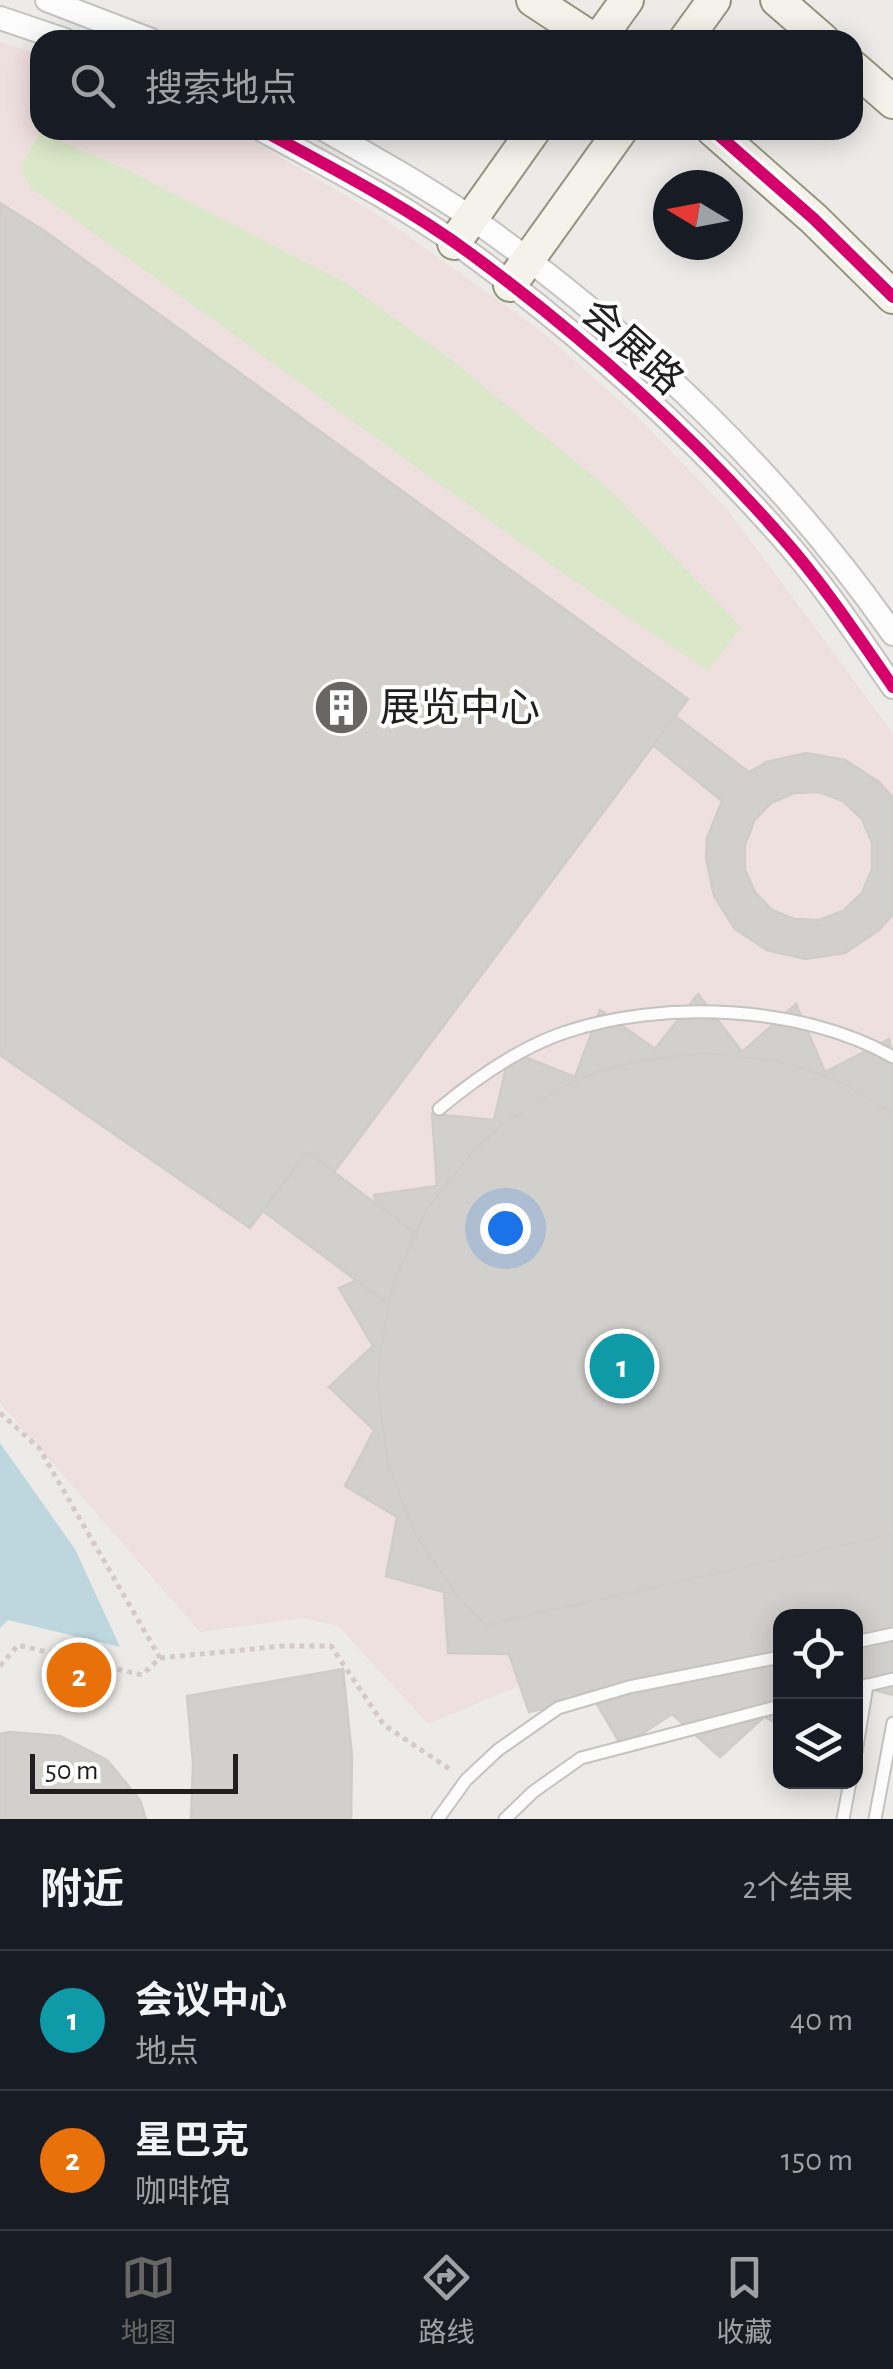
<!DOCTYPE html>
<html lang="zh">
<head>
<meta charset="utf-8">
<style>
  body { margin:0; font-family:"Alegreya Sans","Noto Sans SC",sans-serif; background:#20242c; color:#f1f3f6 }
  .controls { position:absolute; right:30px; bottom:30px; display:grid; overflow:hidden; border-radius:20px; box-shadow:0 5px 25px #0003 }
  .controls button { width:90px; height:90px; display:grid; place-items:center; padding:0; border:0; border-bottom:2px solid #363941; background:#171b24; color:#f1f3f6; font:50px sans-serif }
  .compass { position:absolute; left:653px; top:170px; width:90px; height:90px; border-radius:50%; background:#171b24; box-shadow:0 5px 25px #0003; rotate:280deg }
  .scale { position:absolute; left:30px; bottom:25px; width:208px; box-sizing:border-box; padding-left:10px; border:5px solid #1f1f1f; border-top:0; font-size:28px; line-height:35px; white-space:nowrap; color:#1f1f1f; -webkit-text-stroke:8px #fff; paint-order:stroke }
  .you { position:absolute; left:505px; top:1228px; width:35px; height:35px; margin:-25px; border:8px solid #fff; border-radius:50%; background:#1a73e8; box-shadow:0 0 0 15px #1a73e833 }
  .badge { display:grid; place-items:center; width:65px; height:65px; border-radius:50%; background:#676665; color:#fff; font-size:32px; font-weight:700 }
  .pin { position:absolute; translate:-50% -50%; border:5px solid #fff; box-shadow:0 2px 10px #0006 }
  .list { margin:0; padding:0; list-style:none }
  h2 { display:flex; justify-content:space-between; align-items:center; height:130px; margin:0; padding:0 40px; font-size:42px }
  h2 small { font-size:32px; font-weight:400; color:#9ea1a6 }
  .list li { display:grid; grid-template-columns:65px 1fr auto; gap:30px; align-items:center; box-sizing:border-box; height:140px; padding:0 40px; border-top:2px solid #363941 }
  .list b { display:block; font-size:38px; white-space:nowrap }
  .list p { margin:0; font-size:32px; white-space:nowrap; color:#9ea1a6 }
  .list em { font-size:32px; font-style:normal; color:#9ea1a6 }
  .icon { flex:none; width:55px; height:55px; fill:none; stroke:currentColor; stroke-width:2; stroke-linecap:round; stroke-linejoin:round }
  .map { position:relative; flex:none; width:893px; height:1819px; overflow:hidden }
  .search { position:absolute; background:#171b24; box-shadow:0 5px 25px #0003; left:30px; right:30px; top:30px; height:110px; display:flex; align-items:center; gap:25px; box-sizing:border-box; padding:0 35px; border-radius:30px; color:#9ea1a6; font-size:38px }
  .sheet { height:410px; background:#171b24 }
  nav { display:flex; justify-content:space-around; align-items:center; box-sizing:border-box; height:140px; border-top:2px solid #363941; background:#171b24; font-size:28px; color:#9ea1a6 }
  nav a { display:grid; justify-items:center; gap:5px }
  nav .on { color:#676665 }
  .map>svg:first-child { display:block }
  .commercial { fill:#eee0de }
  .grass { fill:#dae8c9 }
  .water { fill:#bed7de }
  .building { fill:#d2d0cd; stroke:#d0cdc9; stroke-width:2.5; fill-rule:evenodd }
  .lines { fill:none; stroke-linecap:round; stroke-linejoin:round }
  .lane-casing { stroke:#c4c3c2; stroke-width:15 }
  .street-casing { stroke:#c4c3c2; stroke-width:26 }
  .secondary-casing { stroke:#949581; stroke-width:36 }
  .path { stroke:#d6cac8; stroke-width:5; stroke-dasharray:5 5; stroke-linecap:butt }
  .lane { stroke:#fcfcfc; stroke-width:11 }
  .street { stroke:#fcfcfc; stroke-width:22 }
  .secondary { stroke:#f3f3eb; stroke-width:32 }
  .cycleway-casing { stroke:#fff; stroke-width:19 }
  .cycleway { stroke:#d6006c; stroke-width:12 }
  .labels { text-anchor:middle; stroke-width:8; stroke-linejoin:round; paint-order:stroke }
  .street-label { font-size:40px; fill:#1f1f1f; stroke:#fff }
  .poi-label { font-size:40px; fill:#1f1f1f; stroke:#fff; text-anchor:start }
</style>
</head>
<body>
<div class="map">
<svg width="893" height="1819" viewBox="0 0 893 1819">
  <rect width="100%" height="100%" fill="#edebe8"/>
  <!-- commercial -->
  <path class="commercial" d="M 0,42 L 40,55 L 40,130 L 235,130 L 383,218 L 540,330 L 640,419 L 727,509 L 893,733 L 893,1611 L 851,1616 L 780,1616 L 780,1626 L 721,1634 L 545,1675 L 428,1724 L 338,1626 L 303,1618 L 200,1632 L 0,1403 Z"/>
  <!-- grass -->
  <path class="grass" d="M 40,133 L 124,168 L 346,283 L 454,362 L 609,489 L 741,627 L 708,671 L 561,572 L 30,187 L 20,167 Z"/>
  <!-- water -->
  <path class="water" d="M 0,1443 L 75,1549 L 120,1647 L 8,1620 L 0,1628 Z"/>
  <!-- building -->
  <g class="building">
    <path d="M 0,203 L 46,232 L 688,699 L 334,1172 L 307,1152 L 250,1228 L 0,1055 Z"/>
    <path d="M 675,716 L 749,772 L 767,762 L 806,753 L 845,760 L 879,782 L 893,798 L 893,914 L 879,930 L 845,953 L 805,959 L 767,950 L 735,929 L 714,896 L 706,858 L 707,838 L 722,801 L 653,745 ZM 819,792 L 843,801 L 862,819 L 872,843 L 872,869 L 862,893 L 843,911 L 819,920 L 794,919 L 772,910 L 755,892 L 745,870 L 745,845 L 754,821 L 771,803 L 794,793 Z"/>
    <path d="M 698,994 L 742,1052 L 796,1004 L 825,1072 L 889,1039 L 893,1059 L 893,1695 L 856,1685 L 856,1616 L 780,1616 L 780,1724 L 764,1717 L 720,1757 L 672,1714 L 622,1747 L 593,1697 L 529,1712 L 509,1654 L 448,1653 L 444,1592 L 386,1576 L 397,1517 L 345,1486 L 374,1430 L 329,1387 L 373,1346 L 339,1288 L 391,1265 L 374,1195 L 437,1186 L 432,1114 L 494,1120 L 510,1051 L 575,1077 L 600,1010 L 655,1049 Z"/>
    <path d="M 705,1053 L 777,1061 L 812,1071 L 846,1085 L 893,1113 L 893,1534 L 485,1625 L 459,1598 L 416,1536 L 388,1465 L 378,1390 L 380,1352 L 395,1278 L 427,1209 L 474,1150 L 502,1125 L 564,1086 L 598,1072 L 633,1062 Z"/>
    <path d="M 307,1152 L 415,1233 L 395,1278 L 388,1304 L 263,1211 Z"/>
    <path d="M 343,1669 L 352,1756 L 351,1819 L 191,1819 L 193,1763 L 187,1696 Z"/>
    <path d="M 9,1732 L 60,1736 L 107,1760 L 140,1800 L 146,1819 L 0,1819 L 0,1734 Z"/>
  </g>
  <g class="lines">
    <defs>
      <g id="lane">
        <path d="M 439,1109 C 476,1078 517,1049 563,1033 C 662,999 802,1005 893,1057"/>
        <path d="M 856,1642 L 893,1634"/>
        <path d="M 856,1688 L 893,1679"/>
        <path d="M 856,1752 L 867,1685"/>
        <path d="M 438,1819 L 466,1780 L 498,1750 L 558,1708 L 629,1687 L 780,1657"/>
        <path d="M 505,1819 L 533,1792 L 581,1758 L 780,1706"/>
        <path d="M 843,1819 L 850,1782"/>
        <path d="M 875,1819 L 893,1723"/>
      </g>
      <g id="street">
        <path d="M 47,0 L 151,40"/>
        <path d="M 0,18 L 65,40"/>
        <path d="M 262,130 C 332,168 406,206 471,254 C 582,336 688,431 780,535 C 822,582 857,635 893,687"/>
        <path d="M 325,130 C 379,161 436,192 487,229 C 641,340 784,478 893,634"/>
      </g>
      <g id="secondary">
        <path d="M 533,0 L 594,40"/>
        <path d="M 777,0 L 823,40"/>
        <path d="M 598,40 L 627,0"/>
        <path d="M 685,40 L 714,0"/>
        <path d="M 853,67 L 893,102"/>
        <path d="M 713,130 L 814,219 L 893,297"/>
        <path d="M 454,243 L 534,130"/>
        <path d="M 510,285 L 621,130"/>
      </g>
    </defs>
    <!-- lane casing -->
    <use href="#lane" class="lane-casing"/>
    <!-- street casing -->
    <use href="#street" class="street-casing"/>
    <!-- secondary casing -->
    <use href="#secondary" class="secondary-casing"/>
    <!-- path -->
    <g class="path">
      <path d="M 0,1413 L 39,1448 L 160,1658"/>
      <path d="M 0,1666 L 18,1645 L 142,1675 L 160,1658 L 283,1646 L 331,1646 L 384,1725 L 451,1770"/>
    </g>
    <!-- lane -->
    <use href="#lane" class="lane"/>
    <!-- street -->
    <use href="#street" class="street"/>
    <!-- secondary -->
    <use href="#secondary" class="secondary"/>
    <defs>
      <g id="cycleway">
        <path d="M 262,130 C 332,168 406,206 471,254 C 582,336 688,431 780,535 C 822,582 857,635 893,687"/>
        <path d="M 713,130 L 814,219 L 893,297"/>
      </g>
    </defs>
    <!-- cycleway casing -->
    <use href="#cycleway" class="cycleway-casing"/>
    <!-- cycleway -->
    <use href="#cycleway" class="cycleway"/>
  </g>
  <!-- icons -->
  <defs>
    <symbol id="building-disc" viewBox="-11 -11 22 22"><circle r="9.5" fill="#676665" stroke="#fff"/><path d="M-4-6H4V6H1V3H-1V6H-4ZM-2.5-4.3h1.7v1.8h-1.7ZM.8-4.3h1.7v1.8H.8ZM-2.5-1h1.7V.8h-1.7ZM.8-1h1.7V.8H.8Z" fill="#fff"/></symbol>
  </defs>
  <g fill-rule="evenodd">
    <use href="#building-disc" x="310" y="676" width="63" height="63"/>
  </g>
  <g class="labels">
    <!-- street labels -->
    <g class="street-label">
      <text transform="translate(633 346) rotate(42)" y="14">会展路</text>
    </g>
    <!-- poi labels -->
    <g class="poi-label">
      <text x="380" y="721">展览中心</text>
    </g>
  </g>
</svg>
<div class="controls">
<button><svg class="icon" aria-label="locate" viewBox="0 0 24 24"><circle cx="12" cy="12" r="6"/><path d="M12 2v4M12 18v4M2 12h4M18 12h4"/></svg></button>
<button><svg class="icon" aria-label="layers" viewBox="0 0 24 24"><path d="M12 4l9 5-9 5-9-5zM3 14l9 5 9-5"/></svg></button>
</div>
<svg class="compass" viewBox="-18 -18 36 36"><path d="M0-13l5 13h-10z" fill="#e53935"/><path d="M0 13l5-13h-10z" fill="#9ea1a6"/></svg>
<div class="scale">50 m</div>
<div class="you"></div>
<div class="pin badge" style="left:622px;top:1366px;background:#0f9aa8">1</div>
<div class="pin badge" style="left:79px;top:1675px;background:#e8710a">2</div>
<div class="search"><svg class="icon" aria-label="search" viewBox="0 0 24 24"><circle cx="10" cy="10" r="6"/><path d="M15 15l6 6"/></svg>搜索地点</div>
</div>
<section class="sheet">
<h2>附近<small>2个结果</small></h2>
<ul class="list">
<li><span class="badge" style="background:#0f9aa8">1</span><div><b>会议中心</b><p>地点</p></div><em>40 m</em></li>
<li><span class="badge" style="background:#e8710a">2</span><div><b>星巴克</b><p>咖啡馆</p></div><em>150 m</em></li>
</ul>
</section>
<nav>
<a class="on"><svg class="icon" aria-label="map" viewBox="0 0 24 24"><path d="M3 6l6-2 6 2 6-2v14l-6 2-6-2-6 2zM9 4v14M15 6v14"/></svg>地图</a>
<a><svg class="icon" aria-label="directions" viewBox="0 0 24 24"><path d="M12 3l9 9-9 9-9-9zM9 14v-3h6M13 9l2 2-2 2"/></svg>路线</a>
<a><svg class="icon" aria-label="saved" viewBox="0 0 24 24"><path d="M7 4h10v16l-5-4-5 4z"/></svg>收藏</a>
</nav>
</body>
</html>
